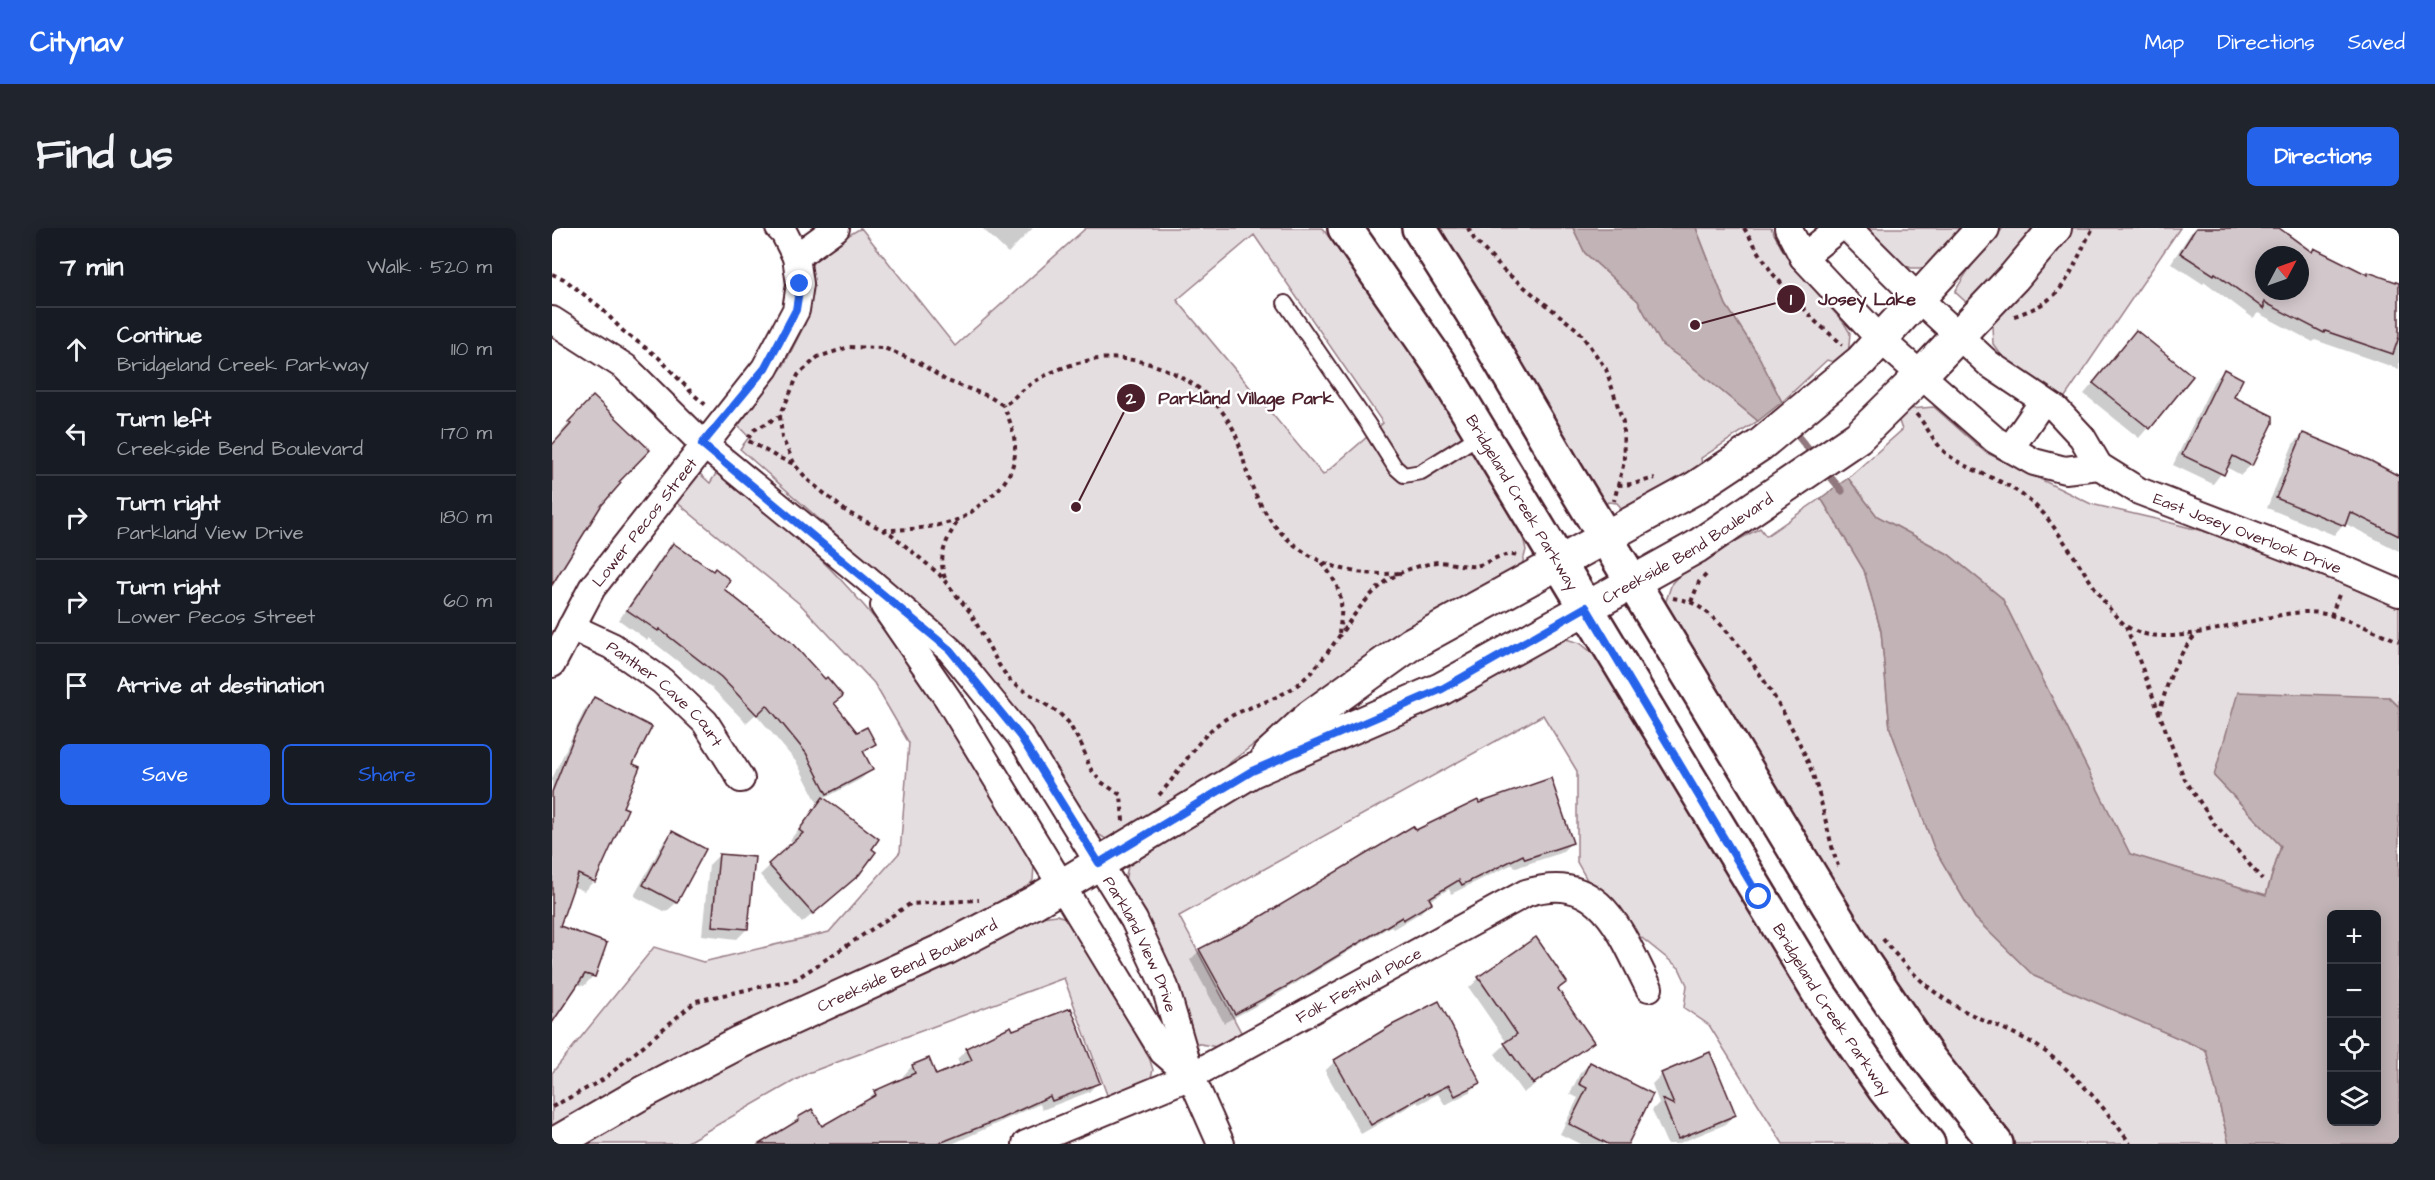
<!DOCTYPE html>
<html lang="en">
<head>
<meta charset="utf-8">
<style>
  body { margin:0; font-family:"Architects Daughter",sans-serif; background:#20242c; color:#f1f3f6 }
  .controls { position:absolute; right:18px; bottom:18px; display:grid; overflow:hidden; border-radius:9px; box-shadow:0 3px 15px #0003 }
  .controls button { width:54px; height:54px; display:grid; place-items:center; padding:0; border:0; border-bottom:2px solid #363941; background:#171b24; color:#f1f3f6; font:30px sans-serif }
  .compass { position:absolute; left:1703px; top:18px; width:54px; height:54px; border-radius:50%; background:#171b24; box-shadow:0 3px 15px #0003; rotate:49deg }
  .stop { position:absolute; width:18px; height:18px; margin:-14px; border:4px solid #2563eb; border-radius:50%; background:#fff }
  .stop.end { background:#2563eb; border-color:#fff; box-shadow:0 2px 6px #0008 }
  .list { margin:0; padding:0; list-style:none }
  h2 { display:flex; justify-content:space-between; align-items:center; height:78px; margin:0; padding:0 24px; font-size:26px }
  h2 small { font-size:20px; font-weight:400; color:#9ea1a6 }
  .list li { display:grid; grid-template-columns:39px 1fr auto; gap:18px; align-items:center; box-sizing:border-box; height:84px; padding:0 24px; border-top:2px solid #363941 }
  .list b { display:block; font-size:22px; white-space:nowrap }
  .list p { margin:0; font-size:20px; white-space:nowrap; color:#9ea1a6 }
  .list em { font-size:20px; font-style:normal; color:#9ea1a6 }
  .actions { display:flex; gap:12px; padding:18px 24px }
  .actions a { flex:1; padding:14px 0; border:2px solid #2563eb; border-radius:9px; text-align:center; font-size:21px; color:#2563eb }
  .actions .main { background:#2563eb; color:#fff }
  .icon { flex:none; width:33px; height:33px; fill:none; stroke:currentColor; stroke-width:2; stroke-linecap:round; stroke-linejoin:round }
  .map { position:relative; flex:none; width:1847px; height:916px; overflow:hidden; border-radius:9px }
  header { display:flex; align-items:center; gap:36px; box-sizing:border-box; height:84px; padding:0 30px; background:#2563eb; color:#fff }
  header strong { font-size:28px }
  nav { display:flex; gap:33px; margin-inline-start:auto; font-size:21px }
  .intro { display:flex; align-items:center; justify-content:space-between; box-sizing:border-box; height:144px; padding:0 36px }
  h1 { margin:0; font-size:42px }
  .button { padding:15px 27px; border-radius:9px; background:#2563eb; color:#fff; font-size:21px; font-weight:700 }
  main { display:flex; gap:36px; padding:0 36px }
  aside { flex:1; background:#171b24; border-radius:9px; box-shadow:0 3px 15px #0003 }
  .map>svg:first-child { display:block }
  .green { fill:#e5dee0; stroke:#987e86; stroke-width:1.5; fill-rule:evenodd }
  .water { fill:#c1b3b6; stroke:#91787e; stroke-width:1.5; fill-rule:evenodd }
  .shadow { fill:#0003; fill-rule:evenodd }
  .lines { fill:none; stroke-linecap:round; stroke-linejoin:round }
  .stream { stroke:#91787e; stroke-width:7 }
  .building { fill:#d2c7cb; stroke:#4a1f2b; stroke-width:1.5; fill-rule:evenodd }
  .service-casing { stroke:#4a1f2b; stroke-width:18 }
  .minor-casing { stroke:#4a1f2b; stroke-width:30 }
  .tertiary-casing { stroke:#4a1f2b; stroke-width:36 }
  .secondary-casing { stroke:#4a1f2b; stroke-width:38 }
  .path { stroke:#4a1f2b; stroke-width:4; stroke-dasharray:4.5 4.5; stroke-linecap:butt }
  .service { stroke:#fff; stroke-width:14 }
  .minor { stroke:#fff; stroke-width:26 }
  .tertiary { stroke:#fff; stroke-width:32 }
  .secondary { stroke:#fff; stroke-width:33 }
  .route { stroke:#2563eb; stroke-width:8 }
  .labels { text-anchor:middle; stroke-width:5; stroke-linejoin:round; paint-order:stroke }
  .street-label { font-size:16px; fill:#4a1f2b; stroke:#fff }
  .leader { fill:none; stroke:#4a1f2b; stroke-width:2 }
  .callout-dot { fill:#4a1f2b; stroke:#fff; stroke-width:2 }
  .mark-label { font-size:18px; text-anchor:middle; font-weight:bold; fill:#fff }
  .callout-label { font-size:18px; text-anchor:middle; font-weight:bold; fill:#4a1f2b; stroke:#fff; stroke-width:5; stroke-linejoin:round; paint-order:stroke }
</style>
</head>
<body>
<header>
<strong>Citynav</strong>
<nav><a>Map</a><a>Directions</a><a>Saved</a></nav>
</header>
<div class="intro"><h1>Find us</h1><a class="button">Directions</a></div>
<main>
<aside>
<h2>7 min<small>Walk · 520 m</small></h2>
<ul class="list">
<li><svg class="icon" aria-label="ahead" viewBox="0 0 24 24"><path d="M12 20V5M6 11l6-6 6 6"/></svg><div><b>Continue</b><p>Bridgeland Creek Parkway</p></div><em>110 m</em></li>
<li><svg class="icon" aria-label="left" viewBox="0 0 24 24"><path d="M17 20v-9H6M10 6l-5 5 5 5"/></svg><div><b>Turn left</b><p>Creekside Bend Boulevard</p></div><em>170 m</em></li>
<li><svg class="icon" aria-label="right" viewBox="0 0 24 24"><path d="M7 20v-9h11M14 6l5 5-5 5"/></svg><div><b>Turn right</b><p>Parkland View Drive</p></div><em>180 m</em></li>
<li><svg class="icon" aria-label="right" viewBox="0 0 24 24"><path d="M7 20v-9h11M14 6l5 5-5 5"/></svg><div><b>Turn right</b><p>Lower Pecos Street</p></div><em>60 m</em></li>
<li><svg class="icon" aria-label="arrive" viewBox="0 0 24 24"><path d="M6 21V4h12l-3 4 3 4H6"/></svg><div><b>Arrive at destination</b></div></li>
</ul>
<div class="actions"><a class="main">Save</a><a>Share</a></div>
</aside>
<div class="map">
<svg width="1847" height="916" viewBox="0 0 1847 916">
  <rect width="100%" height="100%" fill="#fff"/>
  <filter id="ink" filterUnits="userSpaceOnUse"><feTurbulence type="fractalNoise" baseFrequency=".0167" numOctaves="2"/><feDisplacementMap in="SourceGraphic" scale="12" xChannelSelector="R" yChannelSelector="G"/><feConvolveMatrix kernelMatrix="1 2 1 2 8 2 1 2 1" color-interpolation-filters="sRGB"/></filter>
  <g filter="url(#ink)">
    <!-- green -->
    <g class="green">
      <path d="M 309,0 L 403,118 L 534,0 L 770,0 L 806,47 L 872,143 L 936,248 L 970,305 L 974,322 L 970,337 L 743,485 L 646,559 L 566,608 L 554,611 L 539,602 L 339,355 L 188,221 L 197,209 L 186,198 L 232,137 L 253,96 L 259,72 L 257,42 L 263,31 L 270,23 ZM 702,7 L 831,195 L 771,247 L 625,72 Z"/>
      <path d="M 878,0 L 1021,0 L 1033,25 L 1086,73 L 1110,117 L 1132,132 L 1206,193 L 1149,230 L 1150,238 L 1072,283 L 1065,275 L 1056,274 L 1052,278 Z"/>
      <path d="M 1144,0 L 1219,0 L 1229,19 L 1245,42 L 1292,95 L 1298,105 L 1296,129 L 1287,136 L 1275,132 L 1230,174 L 1205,125 L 1174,77 Z"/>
      <path d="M 1316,0 L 1419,0 L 1378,40 L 1359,40 L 1349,35 Z"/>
      <path d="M 1451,0 L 1491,0 L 1431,64 L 1414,74 L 1403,64 C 1416,39 1434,21 1451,0 Z"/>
      <path d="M 1518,0 L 1628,0 L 1511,172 L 1450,128 L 1441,116 L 1440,98 L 1448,82 Z"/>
      <path d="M 1382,179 L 1433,224 L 1539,276 L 1608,292 L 1688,313 L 1847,377 L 1847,479 L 1837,469 L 1662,548 L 1729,618 L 1714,667 L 1578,626 L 1450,370 L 1396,326 L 1325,288 L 1296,250 L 1350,202 L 1346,190 L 1358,181 Z"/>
      <path d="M 165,244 C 207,279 252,312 289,352 C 368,436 424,537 482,637 L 481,652 L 474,663 L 0,902 L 0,845 L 102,719 L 151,734 L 277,704 L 348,624 L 357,515 L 322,455 L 249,377 L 122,272 L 147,245 L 158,255 Z"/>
      <path d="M 1269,270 L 1312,342 L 1329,403 L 1338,500 L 1382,620 L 1423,690 L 1483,748 L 1654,822 L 1677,916 L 1461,916 L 1423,870 L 1358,782 L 1113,376 L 1120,355 L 1133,341 L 1208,300 L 1214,308 Z"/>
      <path d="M 1010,410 L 1028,415 L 1044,428 C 1144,594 1237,765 1358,916 L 1231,916 L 1157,797 L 1132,780 L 1135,757 L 1127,740 L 1085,706 L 1061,675 L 1038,657 L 1025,634 L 1025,543 L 991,487 L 627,688 L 690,806 L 665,819 L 643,815 L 572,658 L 576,638 L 710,554 L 838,501 Z"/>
      <path d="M 505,687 L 516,691 L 523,698 L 598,832 L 601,842 L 598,853 L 558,875 L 512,750 L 256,845 L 132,916 L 29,916 L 183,832 L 383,743 L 489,689 Z"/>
    </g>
    <!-- water -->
    <g class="water">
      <path d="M 1021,0 L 1144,0 L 1174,77 L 1205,125 L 1230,174 L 1206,193 L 1132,132 L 1110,117 L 1086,73 L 1033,25 Z"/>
      <path d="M 1296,250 L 1325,288 L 1396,326 L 1450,370 L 1578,626 L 1714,667 L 1729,618 L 1662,548 L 1686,464 L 1837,469 L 1847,479 L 1847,916 L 1677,916 L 1654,822 L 1482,748 L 1423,690 L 1382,620 L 1338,500 L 1329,403 L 1312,342 L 1269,270 ZM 1780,686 L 1824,686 L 1824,894 L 1780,894 Z"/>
    </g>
    <!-- shadow -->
    <g class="shadow">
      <path d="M 430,0 L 481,0 L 456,25 Z"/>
      <path d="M 1642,0 L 1725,0 L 1759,25 L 1815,48 L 1847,56 L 1847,141 L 1763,112 L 1761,114 L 1706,85 L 1701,90 L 1653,54 L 1651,56 L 1619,35 ZM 1712,27 L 1748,27 L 1748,63 L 1712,63 Z"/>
      <path d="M 1584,104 L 1639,149 L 1587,210 L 1532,166 Z"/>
      <path d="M 1672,143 L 1699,237 L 1689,247 L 1674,239 L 1661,256 L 1621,237 L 1662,153 Z"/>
      <path d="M 41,170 L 65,254 L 48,277 L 0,353 L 0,218 L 10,207 L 8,205 Z"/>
      <path d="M 1751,206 L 1847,249 L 1847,323 L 1792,295 L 1782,307 L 1715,280 L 1741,216 Z"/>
      <path d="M 121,317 L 170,361 L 280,476 L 305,506 L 322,516 L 311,526 L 319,542 L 309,551 L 271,571 L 296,656 L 250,695 L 208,647 L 242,615 L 238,612 L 266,576 L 245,535 L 204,486 L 194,495 L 159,459 L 96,410 L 95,412 L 67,392 L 111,327 Z"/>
      <path d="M 43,471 L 79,537 L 42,653 L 32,663 L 20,658 L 6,699 L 41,748 L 32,758 L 24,756 L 0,793 L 0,551 L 33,481 Z"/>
      <path d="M 926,576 L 1019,615 L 1009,625 L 963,640 L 961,636 L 899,666 L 897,661 L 877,673 L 878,675 L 868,685 L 841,701 L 839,698 L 726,766 L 672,795 L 638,732 L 648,722 L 863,604 Z"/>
      <path d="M 121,605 L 152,621 L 124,675 L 114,684 L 82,668 L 111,615 Z"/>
      <path d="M 167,627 L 195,701 L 185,711 L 150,707 L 157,637 Z"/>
      <path d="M 927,750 L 1013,754 L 1005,763 L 1040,814 L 1030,823 L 971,865 L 943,826 L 955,815 L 917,760 Z"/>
      <path d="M 461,804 L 546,854 L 537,864 L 490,882 L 488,876 L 400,916 L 214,916 L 246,890 L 260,883 L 269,900 L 313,874 L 323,864 L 352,851 L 351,848 L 360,838 L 384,849 L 409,839 L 405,831 L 415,821 Z"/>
      <path d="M 783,833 L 927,854 L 918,864 L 893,877 L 886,866 L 867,876 L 865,874 L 809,906 L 773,843 Z"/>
      <path d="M 1038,835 L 1074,916 L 1028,916 L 1008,906 L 1026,870 L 1018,866 L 1028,845 Z"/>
      <path d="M 1110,846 L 1182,887 L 1172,897 L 1125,916 L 1115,916 L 1100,882 L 1107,875 L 1100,856 Z"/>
    </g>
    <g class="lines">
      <!-- stream -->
      <g class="stream">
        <path d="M 1240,201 L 1262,228"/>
        <path d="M 1272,241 L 1290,263"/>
      </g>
    </g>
    <!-- building -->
    <g class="building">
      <path d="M 1644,0 L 1727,0 L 1760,24 L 1762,20 L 1816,47 L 1816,44 L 1847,55 L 1847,109 L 1841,126 L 1773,103 L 1772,105 L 1712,74 L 1712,81 L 1663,45 L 1662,47 L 1628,25 ZM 1712,27 L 1748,27 L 1748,63 L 1712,63 Z"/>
      <path d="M 1584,102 L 1641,148 L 1598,201 L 1541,155 Z"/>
      <path d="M 1672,141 L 1691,151 L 1682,169 L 1721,188 L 1721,195 L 1700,238 L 1681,228 L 1672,247 L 1630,227 Z"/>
      <path d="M 41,168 L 98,222 L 67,254 L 69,255 L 49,278 L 0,357 L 0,217 L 19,196 L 16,194 Z"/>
      <path d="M 1751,205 L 1819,233 L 1847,248 L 1847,308 L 1798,284 L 1793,298 L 1724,270 Z"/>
      <path d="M 121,315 L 161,343 L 163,340 L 178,352 L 172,361 L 239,414 L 273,451 L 275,449 L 291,468 L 282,475 L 305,504 L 315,499 L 324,516 L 311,523 L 321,542 L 275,566 L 254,525 L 215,477 L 205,487 L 169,449 L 107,401 L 106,403 L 75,382 Z"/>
      <path d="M 42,469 L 100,499 L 81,536 L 88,539 L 71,579 L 76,581 L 43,654 L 26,646 L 8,698 L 55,715 L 43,749 L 33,746 L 0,795 L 0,564 L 23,506 Z"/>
      <path d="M 999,550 L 1021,615 L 973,631 L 971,627 L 910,657 L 907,652 L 877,670 L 880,675 L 851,692 L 850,689 L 737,757 L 683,786 L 647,721 L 698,695 L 861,598 L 864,602 L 926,572 L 927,575 Z"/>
      <path d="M 271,569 L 327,611 L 320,621 L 324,624 L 307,647 L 261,686 L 216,636 L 251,605 L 247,602 Z"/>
      <path d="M 120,603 L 154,621 L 125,675 L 91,657 Z"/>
      <path d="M 167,626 L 203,629 L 196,701 L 160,698 Z"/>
      <path d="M 984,709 L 1015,754 L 1006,761 L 1042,814 L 981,856 L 952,815 L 965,806 L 926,749 Z"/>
      <path d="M 887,773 L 929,855 L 903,868 L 897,857 L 877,867 L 876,865 L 819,897 L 782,832 L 840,797 Z"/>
      <path d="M 519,780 L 548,855 L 500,873 L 498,868 L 448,891 L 385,916 L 207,916 L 247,892 L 246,889 L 260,881 L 270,898 L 324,867 L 322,863 L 363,845 L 360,837 L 377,830 L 384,847 L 420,832 L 414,820 L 459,798 L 461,802 Z"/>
      <path d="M 1158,824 L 1184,887 L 1126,911 L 1110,871 L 1122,877 L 1109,845 Z"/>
      <path d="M 1038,834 L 1101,866 L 1076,916 L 1056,916 L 1017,896 L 1035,860 L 1027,856 Z"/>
    </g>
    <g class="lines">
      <defs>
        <path id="service" d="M 733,75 L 816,196 L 843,239 L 852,247 L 869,244 L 930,206"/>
        <g id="minor">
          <path d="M 1236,0 L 1251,29 L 1328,111 L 1443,212 L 1482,234 L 1513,242 L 1547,238"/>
          <path id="s1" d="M 1296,0 L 1366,70 L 1437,136 L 1504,181 L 1530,209 L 1547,238 L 1587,263 L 1796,343 L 1847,365"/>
          <path d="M 244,29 L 284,0"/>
          <path d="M 1251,29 L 1287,0"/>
          <path id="s2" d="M 0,92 L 73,139 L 151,216 L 312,348 L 398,422 L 468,508 L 582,692 L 613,759 L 639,848 L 669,916"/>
          <path d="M 1458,221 L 1491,173"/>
          <path d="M 332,378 L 396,471 L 611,824 L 639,848"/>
          <path id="s3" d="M 19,399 L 60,418 L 110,453 L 153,494 L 189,551"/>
          <path id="s4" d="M 0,436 L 40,360 L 213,140 L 244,82 L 248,56 L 244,29 L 232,5 L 227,0"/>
          <path id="s5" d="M 474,916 L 639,848 L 974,665 C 1050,641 1069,706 1097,760"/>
        </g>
        <g id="tertiary">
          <path d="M 716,528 L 759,488 L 859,416 L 1143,260 L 1208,217 L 1309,133 L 1431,0"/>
          <path id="s6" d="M 2,916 L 90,865 L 188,814 L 395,720 L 481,675 L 700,543 L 889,461 L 1144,319 L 1306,209 L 1368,148 L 1462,49 L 1503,0"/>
        </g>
        <g id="secondary">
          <path id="s7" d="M 793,0 L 886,134 L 1268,767 L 1332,860 L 1376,916"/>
          <path d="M 867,0 L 923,89 L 1015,246 L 1311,734 L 1376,830 L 1444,916"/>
        </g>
      </defs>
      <!-- service casing -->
      <use href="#service" class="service-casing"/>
      <!-- minor casing -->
      <use href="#minor" class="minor-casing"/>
      <!-- tertiary casing -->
      <use href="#tertiary" class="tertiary-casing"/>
      <!-- secondary casing -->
      <use href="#secondary" class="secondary-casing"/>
      <!-- path -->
      <g class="path">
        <path d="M 916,0 L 922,11 L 951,42 L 1027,103 L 1054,141 L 1071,194 L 1072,234 L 1062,273"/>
        <path d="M 1192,0 L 1220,45 L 1264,94 L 1291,117"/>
        <path d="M 0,46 L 12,51 L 48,79 L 71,103 L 106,129 L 141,166 L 156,179"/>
        <path d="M 1462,88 C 1517,71 1516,45 1541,0"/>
        <path d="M 1364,186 C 1376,199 1382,216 1396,227 C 1413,240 1436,247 1455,257 C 1469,265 1481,275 1492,286 C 1509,308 1524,331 1539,354 C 1549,369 1559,385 1573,397 C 1612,428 1707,384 1756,384 C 1783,384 1821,403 1847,413"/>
        <path d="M 228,188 L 230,210 L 242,235"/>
        <path d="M 1066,257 L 1081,256 L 1103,250"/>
        <path d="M 331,302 C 355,302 382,300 405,292 C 413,290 421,282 428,277 C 468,249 471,219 451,177"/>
        <path d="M 770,335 C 790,360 792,373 787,405"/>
        <path d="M 393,350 C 385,329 395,310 406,293"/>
        <path d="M 1121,370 C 1126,371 1133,372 1138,374 C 1184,393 1247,504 1262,550 C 1272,579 1276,610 1286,638"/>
        <path d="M 1139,374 L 1147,354 L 1157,344"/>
        <path d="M 1779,388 L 1788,364"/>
        <path d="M 1574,398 L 1632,550 L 1663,597 L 1710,651"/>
        <path d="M 1607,486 C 1616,453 1622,431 1645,405"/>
        <path d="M 607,567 C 627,546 645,510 669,494 C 694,477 726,474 750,453 C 792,416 808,352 868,338 C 874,337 881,334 886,334 C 898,334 911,339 923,338 C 939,335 948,323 966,328"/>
        <path d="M 571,593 L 569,567 L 549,554 L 538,540 L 530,518 L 516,494 L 507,485 L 459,454 L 447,437 L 418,384 L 387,346 L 339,306 L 295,284 L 257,253 L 242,236 L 225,229 L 195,212 L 202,202 L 228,188 L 246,147 L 266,129 L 297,119 L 332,120 L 368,135 L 393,152 L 436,168 L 451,177 C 459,174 463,168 469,163 C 490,147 513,137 539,132 C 592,123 653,151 679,197 C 689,215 691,235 698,253 C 722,319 779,352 848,345"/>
        <path d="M 1331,711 C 1349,734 1372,758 1397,774 C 1426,793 1463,802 1491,822 C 1522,844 1557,884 1578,916"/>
        <path d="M 0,879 L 52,851 L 144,773 L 244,751 L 358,676 L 427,672"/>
      </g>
      <!-- service -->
      <use href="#service" class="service"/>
      <!-- minor -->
      <use href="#minor" class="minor"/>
      <!-- tertiary -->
      <use href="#tertiary" class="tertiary"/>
      <!-- secondary -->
      <use href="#secondary" class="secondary"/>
    </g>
  </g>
  <g class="lines" filter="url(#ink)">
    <!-- route -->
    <path class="route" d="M 248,56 L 244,82 L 213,140 L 150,216 L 398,422 L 468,508 L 547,635 L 700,543 L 890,461 L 1034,379 L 1207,669"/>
  </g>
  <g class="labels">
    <!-- street labels -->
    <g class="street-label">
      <text dy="6" stroke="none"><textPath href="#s7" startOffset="327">Bridgeland Creek Parkway</textPath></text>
      <text dy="6" stroke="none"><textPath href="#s4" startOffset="170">Lower Pecos Street</textPath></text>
      <text dy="6" stroke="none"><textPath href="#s1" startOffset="512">East Josey Overlook Drive</textPath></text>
      <text dy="6" stroke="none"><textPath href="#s6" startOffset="1282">Creekside Bend Boulevard</textPath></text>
      <text dy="6" stroke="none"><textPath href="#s3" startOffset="117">Panther Cave Court</textPath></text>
      <text dy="6" stroke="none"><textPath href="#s2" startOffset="870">Parkland View Drive</textPath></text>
      <text dy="6" stroke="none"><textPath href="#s6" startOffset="396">Creekside Bend Boulevard</textPath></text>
      <text dy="6" stroke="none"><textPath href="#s5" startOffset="369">Folk Festival Place</textPath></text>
      <text dy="6" stroke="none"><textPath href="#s7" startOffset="921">Bridgeland Creek Parkway</textPath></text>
    </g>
  </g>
  <!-- callouts -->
  <path class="leader" d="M1143 97L1239 71M524 279L579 170"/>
  <g class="callout-dot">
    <circle cx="1143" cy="97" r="6"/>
    <circle cx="524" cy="279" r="6"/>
    <circle cx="1239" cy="71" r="15"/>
    <circle cx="579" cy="170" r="15"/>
  </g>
  <g class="mark-label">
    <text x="1239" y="77">1</text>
    <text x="579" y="176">2</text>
  </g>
  <g class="callout-label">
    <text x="1315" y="77">Josey Lake</text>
    <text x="694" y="176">Parkland Village Park</text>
  </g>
</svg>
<div class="controls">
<button>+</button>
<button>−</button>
<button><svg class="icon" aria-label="locate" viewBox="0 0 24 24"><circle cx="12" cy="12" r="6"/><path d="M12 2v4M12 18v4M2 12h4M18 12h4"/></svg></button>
<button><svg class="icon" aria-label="layers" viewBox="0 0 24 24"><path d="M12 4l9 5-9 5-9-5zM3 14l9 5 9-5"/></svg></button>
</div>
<svg class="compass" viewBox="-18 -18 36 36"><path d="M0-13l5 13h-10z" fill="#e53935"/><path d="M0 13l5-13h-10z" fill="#9ea1a6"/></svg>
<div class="stop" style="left:1207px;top:669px"></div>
<div class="stop end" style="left:248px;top:56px"></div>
</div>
</main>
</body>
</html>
